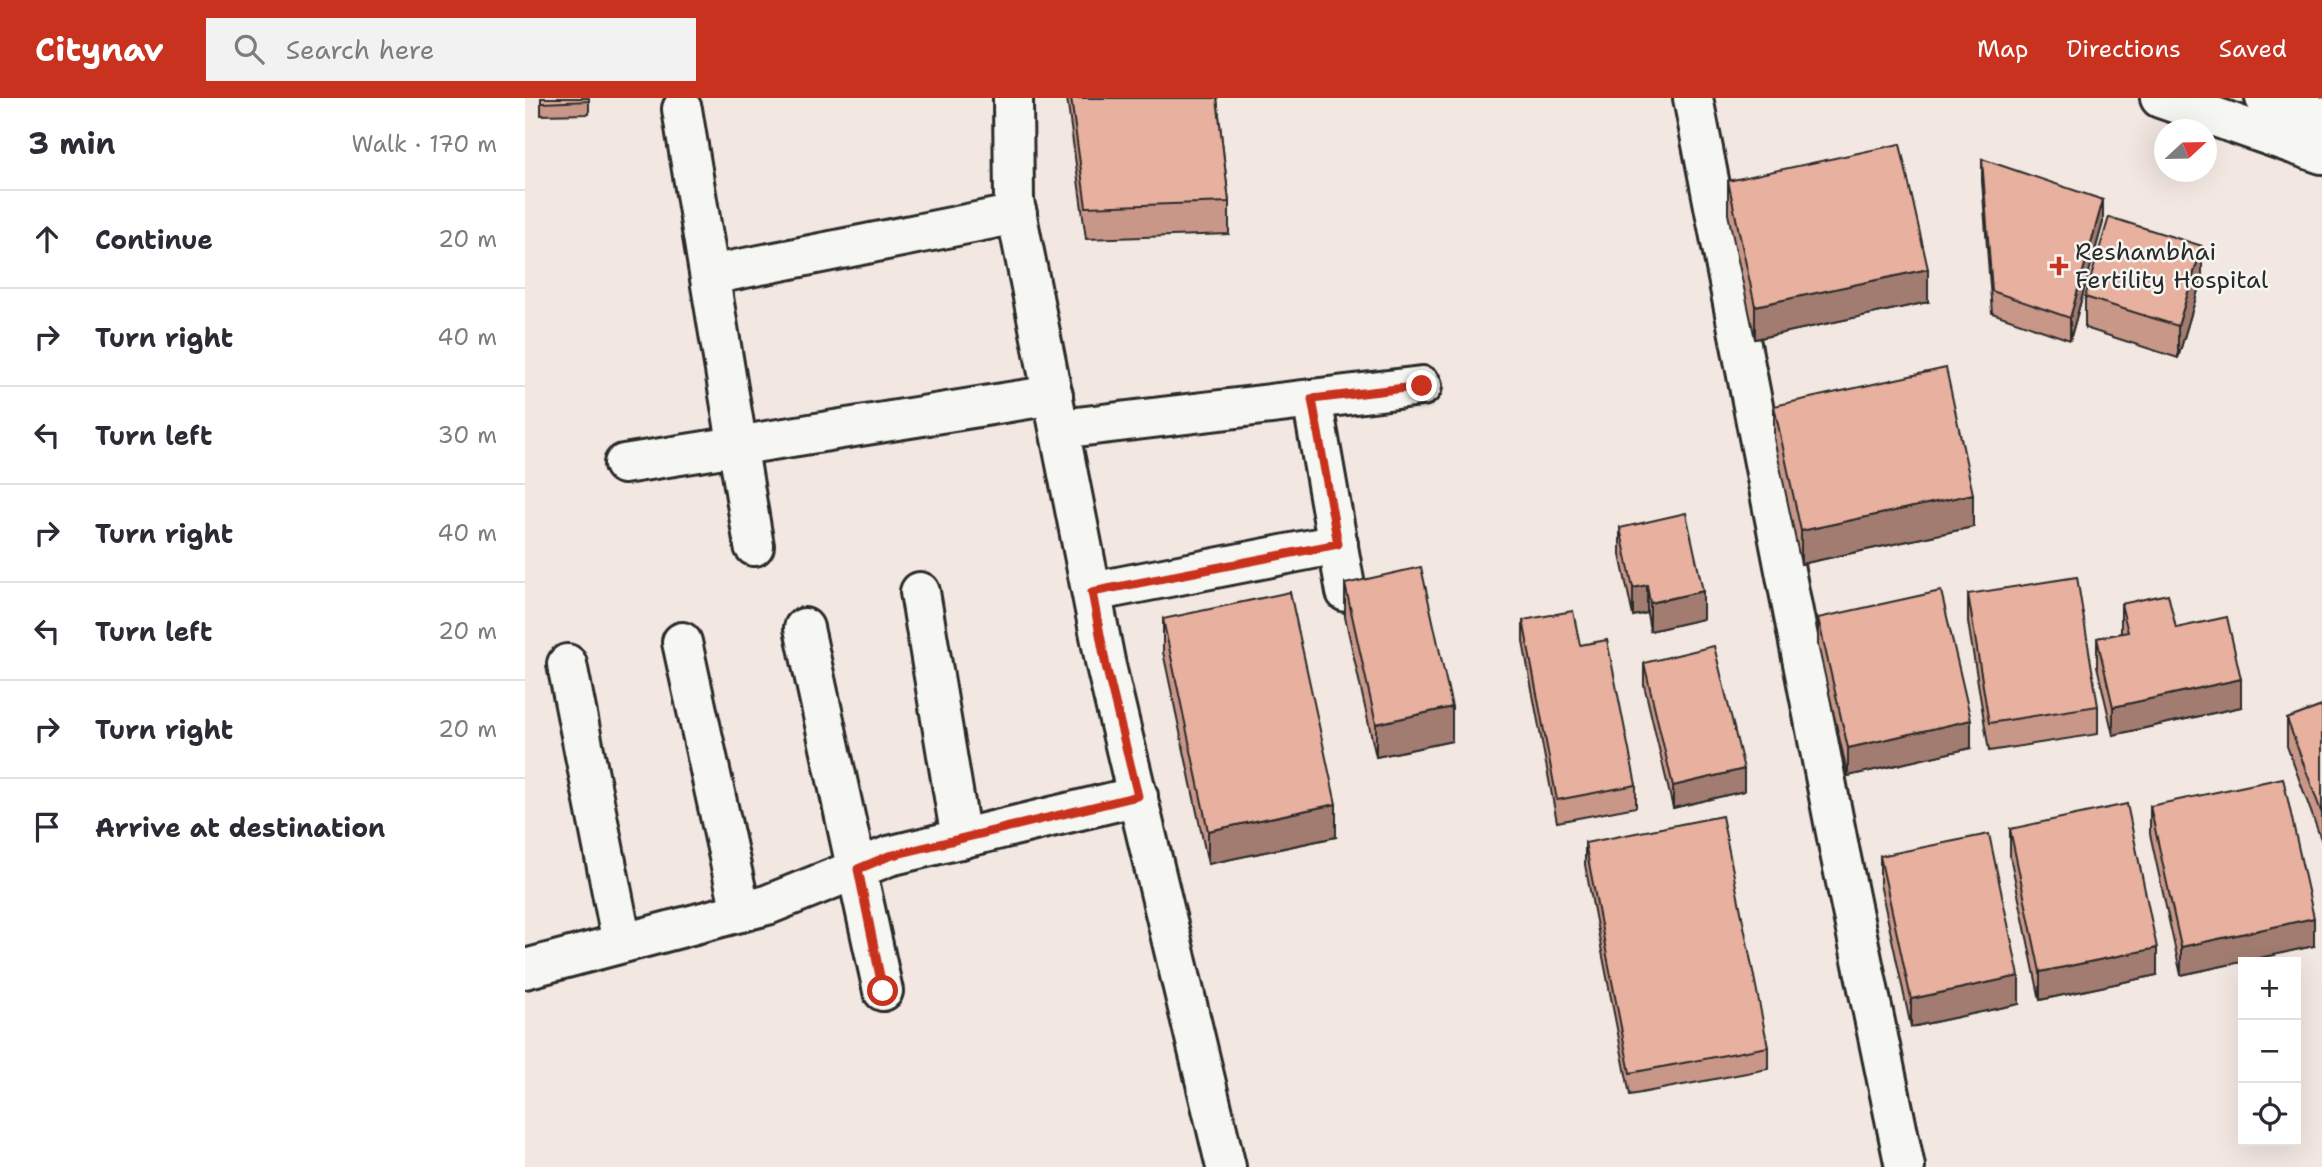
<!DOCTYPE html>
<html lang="en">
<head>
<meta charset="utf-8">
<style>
  body { margin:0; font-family:"Shantell Sans",sans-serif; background:#f2f2f3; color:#2b2b33 }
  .controls { position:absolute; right:21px; bottom:21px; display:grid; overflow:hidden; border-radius:0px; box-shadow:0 7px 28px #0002 }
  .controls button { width:63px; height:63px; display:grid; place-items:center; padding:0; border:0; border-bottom:2px solid #e1e1e2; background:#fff; color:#2b2b33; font:35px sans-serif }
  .compass { position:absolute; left:1629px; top:21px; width:63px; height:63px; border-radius:50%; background:#fff; box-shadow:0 7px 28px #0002; rotate:68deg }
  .stop { position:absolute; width:21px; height:21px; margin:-16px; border:5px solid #c8321e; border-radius:50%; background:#fff }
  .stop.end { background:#c8321e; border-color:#fff; box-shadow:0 2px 7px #0008 }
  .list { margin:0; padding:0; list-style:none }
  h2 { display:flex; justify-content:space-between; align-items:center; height:91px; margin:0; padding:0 28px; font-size:30px }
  h2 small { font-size:23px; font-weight:400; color:#7c7c81 }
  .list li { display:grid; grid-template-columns:46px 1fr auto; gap:21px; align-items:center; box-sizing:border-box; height:98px; padding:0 28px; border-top:2px solid #e1e1e2 }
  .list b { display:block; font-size:26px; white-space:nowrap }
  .list em { font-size:23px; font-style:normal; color:#7c7c81 }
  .icon { flex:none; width:38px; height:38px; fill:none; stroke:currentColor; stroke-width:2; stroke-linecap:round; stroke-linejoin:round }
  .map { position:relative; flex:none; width:1797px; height:1069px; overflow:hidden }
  header { display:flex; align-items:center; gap:42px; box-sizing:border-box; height:98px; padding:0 35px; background:#c8321e; color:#fff }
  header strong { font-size:33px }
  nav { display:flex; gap:38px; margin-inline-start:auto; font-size:24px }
  .search { width:490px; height:63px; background:#f2f2f3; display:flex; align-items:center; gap:18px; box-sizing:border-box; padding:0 24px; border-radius:0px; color:#7c7c81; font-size:26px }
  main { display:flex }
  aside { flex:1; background:#fff }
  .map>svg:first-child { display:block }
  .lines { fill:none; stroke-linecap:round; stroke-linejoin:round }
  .minor-casing { stroke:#2b2b2b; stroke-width:44 }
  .major-casing { stroke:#2b2b2b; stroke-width:44 }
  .minor { stroke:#f6f6f2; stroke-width:38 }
  .major { stroke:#f6f6f2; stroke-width:38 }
  .wall { fill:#c89788; stroke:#2b2b2b; stroke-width:2 }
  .shaded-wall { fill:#a27b6f; stroke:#2b2b2b; stroke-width:2 }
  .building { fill:#e8b09e; stroke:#2b2b2b; stroke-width:2 }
  .route { stroke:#c8321e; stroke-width:9 }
  .poi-dot { fill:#c8321e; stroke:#f6f6f2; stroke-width:2.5 }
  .labels { text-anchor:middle; stroke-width:5; stroke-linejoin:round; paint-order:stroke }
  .poi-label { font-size:24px; fill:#2b2b2b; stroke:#f6f6f2; text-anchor:start }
</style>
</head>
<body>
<header>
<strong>Citynav</strong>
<div class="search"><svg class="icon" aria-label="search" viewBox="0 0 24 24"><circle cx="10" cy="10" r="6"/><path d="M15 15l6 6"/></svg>Search here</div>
<nav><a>Map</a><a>Directions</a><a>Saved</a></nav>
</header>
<main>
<aside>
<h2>3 min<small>Walk · 170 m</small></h2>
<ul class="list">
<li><svg class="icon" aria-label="ahead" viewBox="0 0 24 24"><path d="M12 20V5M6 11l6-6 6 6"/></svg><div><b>Continue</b></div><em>20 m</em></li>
<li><svg class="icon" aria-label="right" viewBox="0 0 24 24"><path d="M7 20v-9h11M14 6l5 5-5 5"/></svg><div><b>Turn right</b></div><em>40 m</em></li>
<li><svg class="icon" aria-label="left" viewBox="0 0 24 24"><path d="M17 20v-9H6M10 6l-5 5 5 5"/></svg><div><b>Turn left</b></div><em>30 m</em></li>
<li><svg class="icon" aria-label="right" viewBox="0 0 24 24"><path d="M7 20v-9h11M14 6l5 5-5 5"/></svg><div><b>Turn right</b></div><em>40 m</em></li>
<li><svg class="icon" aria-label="left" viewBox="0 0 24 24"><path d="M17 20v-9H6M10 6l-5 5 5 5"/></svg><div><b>Turn left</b></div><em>20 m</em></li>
<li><svg class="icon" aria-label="right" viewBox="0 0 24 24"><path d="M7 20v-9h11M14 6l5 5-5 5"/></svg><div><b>Turn right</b></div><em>20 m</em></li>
<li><svg class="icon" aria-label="arrive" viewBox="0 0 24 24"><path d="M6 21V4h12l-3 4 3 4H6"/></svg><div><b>Arrive at destination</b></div></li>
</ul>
</aside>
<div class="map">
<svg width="1797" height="1069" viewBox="0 0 1797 1069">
  <rect width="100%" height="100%" fill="#f3e8e1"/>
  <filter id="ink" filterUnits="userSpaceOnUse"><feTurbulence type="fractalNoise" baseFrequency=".0143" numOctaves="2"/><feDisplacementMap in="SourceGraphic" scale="14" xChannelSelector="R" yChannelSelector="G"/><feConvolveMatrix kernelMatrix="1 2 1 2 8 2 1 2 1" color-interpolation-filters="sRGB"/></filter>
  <g filter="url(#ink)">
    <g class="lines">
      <defs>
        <g id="minor">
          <path d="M 488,0 L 489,103 L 581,568 L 701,1069"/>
          <path d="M 1168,0 L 1315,755 L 1380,1069"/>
          <path d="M 157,11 L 229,448"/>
          <path d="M 185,177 L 492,116"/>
          <path d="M 787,301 L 821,494"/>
          <path d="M 535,331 L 897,288"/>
          <path d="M 99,366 L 528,297"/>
          <path d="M 395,494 L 436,741"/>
          <path d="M 567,494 L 813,446"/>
          <path d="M 279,530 L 358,893"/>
          <path d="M 157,544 L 216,814"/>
          <path d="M 42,566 L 97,845"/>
          <path d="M 0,871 L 242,807 L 364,758 L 613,698"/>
        </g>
        <g id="major">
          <path d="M 1635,0 L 1797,56"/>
          <path d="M 1740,0 L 1797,20"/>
        </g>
      </defs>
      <!-- minor casing -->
      <use href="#minor" class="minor-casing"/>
      <!-- major casing -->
      <use href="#major" class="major-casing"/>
      <!-- minor -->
      <use href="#minor" class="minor"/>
      <!-- major -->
      <use href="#major" class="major"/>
    </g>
    <!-- wall -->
    <g class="wall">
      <path d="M 16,0 L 64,0 L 64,16 L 16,17 Z"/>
      <path d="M 542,0 L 692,0 L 704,104 L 704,136 L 561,141 Z"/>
      <path d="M 1457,61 L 1578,124 L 1545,242 L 1467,215 L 1457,83 Z"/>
      <path d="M 1203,83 L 1403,204 L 1230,241 L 1203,116 Z"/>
      <path d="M 1677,179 L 1653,260 L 1560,230 L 1560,199 Z"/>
      <path d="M 1249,308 L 1448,429 L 1276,466 L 1249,341 Z"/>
      <path d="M 1095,430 L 1178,521 L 1125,533 L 1122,515 L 1108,518 L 1095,457 Z"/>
      <path d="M 820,486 L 927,643 L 851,659 L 820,519 Z"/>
      <path d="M 1443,496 L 1573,608 L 1573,636 L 1464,653 L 1443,524 Z"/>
      <path d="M 1596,506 L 1651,530 L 1716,609 L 1588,637 L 1572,568 L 1572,540 L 1596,535 Z"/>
      <path d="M 1293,520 L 1446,650 L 1323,678 L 1293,547 Z"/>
      <path d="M 638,521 L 811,739 L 683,766 L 638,554 Z"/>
      <path d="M 998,522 L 1055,547 L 1111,687 L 1111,709 L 1032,724 L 998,544 Z"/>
      <path d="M 1119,565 L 1219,693 L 1148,710 L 1119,587 Z"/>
      <path d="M 1797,608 L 1797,744 L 1762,648 L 1762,621 Z"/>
      <path d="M 1625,708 L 1789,848 L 1656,877 L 1625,736 Z"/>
      <path d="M 1485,731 L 1632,877 L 1515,902 L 1485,758 Z"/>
      <path d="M 1060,745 L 1243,949 L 1243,971 L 1105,997 L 1060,767 Z"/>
      <path d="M 1355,758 L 1494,906 L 1386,929 L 1355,786 Z"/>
    </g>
    <!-- shaded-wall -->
    <g class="shaded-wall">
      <path d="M 1578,102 L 1578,124 L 1545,242 L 1545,220 Z"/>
      <path d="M 1677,148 L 1677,179 L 1653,260 L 1653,228 Z"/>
      <path d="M 1403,171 L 1403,204 L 1230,241 L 1230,208 Z"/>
      <path d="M 1448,396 L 1448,429 L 1276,466 L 1276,433 Z"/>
      <path d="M 1122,487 L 1122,515 L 1108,518 L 1108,490 Z"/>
      <path d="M 1178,493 L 1178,521 L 1125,533 L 1125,505 Z"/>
      <path d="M 1716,581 L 1716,609 L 1588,637 L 1588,609 Z"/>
      <path d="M 927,609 L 927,643 L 851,659 L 851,626 Z"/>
      <path d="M 1446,622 L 1446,650 L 1323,678 L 1323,650 Z"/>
      <path d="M 1219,671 L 1219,693 L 1148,710 L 1148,688 Z"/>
      <path d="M 811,706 L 811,739 L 683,766 L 683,733 Z"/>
      <path d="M 1789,820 L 1789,848 L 1656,877 L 1656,849 Z"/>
      <path d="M 1632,850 L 1632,877 L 1515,902 L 1515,874 Z"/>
      <path d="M 1494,878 L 1494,906 L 1386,929 L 1386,901 Z"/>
    </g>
    <!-- building -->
    <g class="building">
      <path d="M 16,0 L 64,0 L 64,3 L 16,5 Z"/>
      <path d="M 546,0 L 692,0 L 704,104 L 561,109 Z"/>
      <path d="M 1375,46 L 1403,171 L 1230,208 L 1203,83 Z"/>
      <path d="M 1457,61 L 1578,102 L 1545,220 L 1467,193 Z"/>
      <path d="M 1584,119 L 1677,148 L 1653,228 L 1560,199 Z"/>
      <path d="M 1421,270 L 1448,396 L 1276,433 L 1249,308 Z"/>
      <path d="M 1161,415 L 1178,493 L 1125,505 L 1122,487 L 1108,490 L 1095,430 Z"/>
      <path d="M 896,469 L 927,609 L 851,626 L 820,486 Z"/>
      <path d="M 1552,479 L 1573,608 L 1464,625 L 1443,496 Z"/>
      <path d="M 1416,493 L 1446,622 L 1323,650 L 1293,520 Z"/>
      <path d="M 765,494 L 811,706 L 683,733 L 638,521 Z"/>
      <path d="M 1643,496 L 1651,530 L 1702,519 L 1716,581 L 1588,609 L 1572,540 L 1603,534 L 1596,506 Z"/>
      <path d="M 1048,513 L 1055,547 L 1082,542 L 1111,687 L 1032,702 L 998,522 Z"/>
      <path d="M 1189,548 L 1219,671 L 1148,688 L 1119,565 Z"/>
      <path d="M 1797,608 L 1797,716 L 1762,621 Z"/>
      <path d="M 1758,680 L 1789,820 L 1656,849 L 1625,708 Z"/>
      <path d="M 1602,706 L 1632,850 L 1515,874 L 1485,731 Z"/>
      <path d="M 1197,718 L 1243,949 L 1105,975 L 1060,745 Z"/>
      <path d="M 1464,736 L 1494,878 L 1386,901 L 1355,758 Z"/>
    </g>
  </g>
  <g class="lines" filter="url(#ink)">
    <!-- route -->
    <path class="route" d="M 358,893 L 333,771 L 364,758 L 613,698 L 581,568 L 567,494 L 813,446 L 787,301 L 897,288"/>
  </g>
  <!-- markers -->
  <path class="poi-dot" d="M1530.5 157.5h7v7h7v7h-7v7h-7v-7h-7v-7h7z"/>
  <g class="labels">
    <!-- poi labels -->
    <g class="poi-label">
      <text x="1550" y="162">Reshambhai<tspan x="1550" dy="28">Fertility Hospital</tspan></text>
    </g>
  </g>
</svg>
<div class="controls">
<button>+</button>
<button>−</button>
<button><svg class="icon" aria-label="locate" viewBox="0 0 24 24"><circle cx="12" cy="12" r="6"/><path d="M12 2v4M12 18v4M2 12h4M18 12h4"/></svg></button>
</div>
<svg class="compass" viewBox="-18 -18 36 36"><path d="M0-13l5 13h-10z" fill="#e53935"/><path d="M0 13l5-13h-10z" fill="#7c7c81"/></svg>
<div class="stop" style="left:358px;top:893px"></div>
<div class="stop end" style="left:897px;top:288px"></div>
</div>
</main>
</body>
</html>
